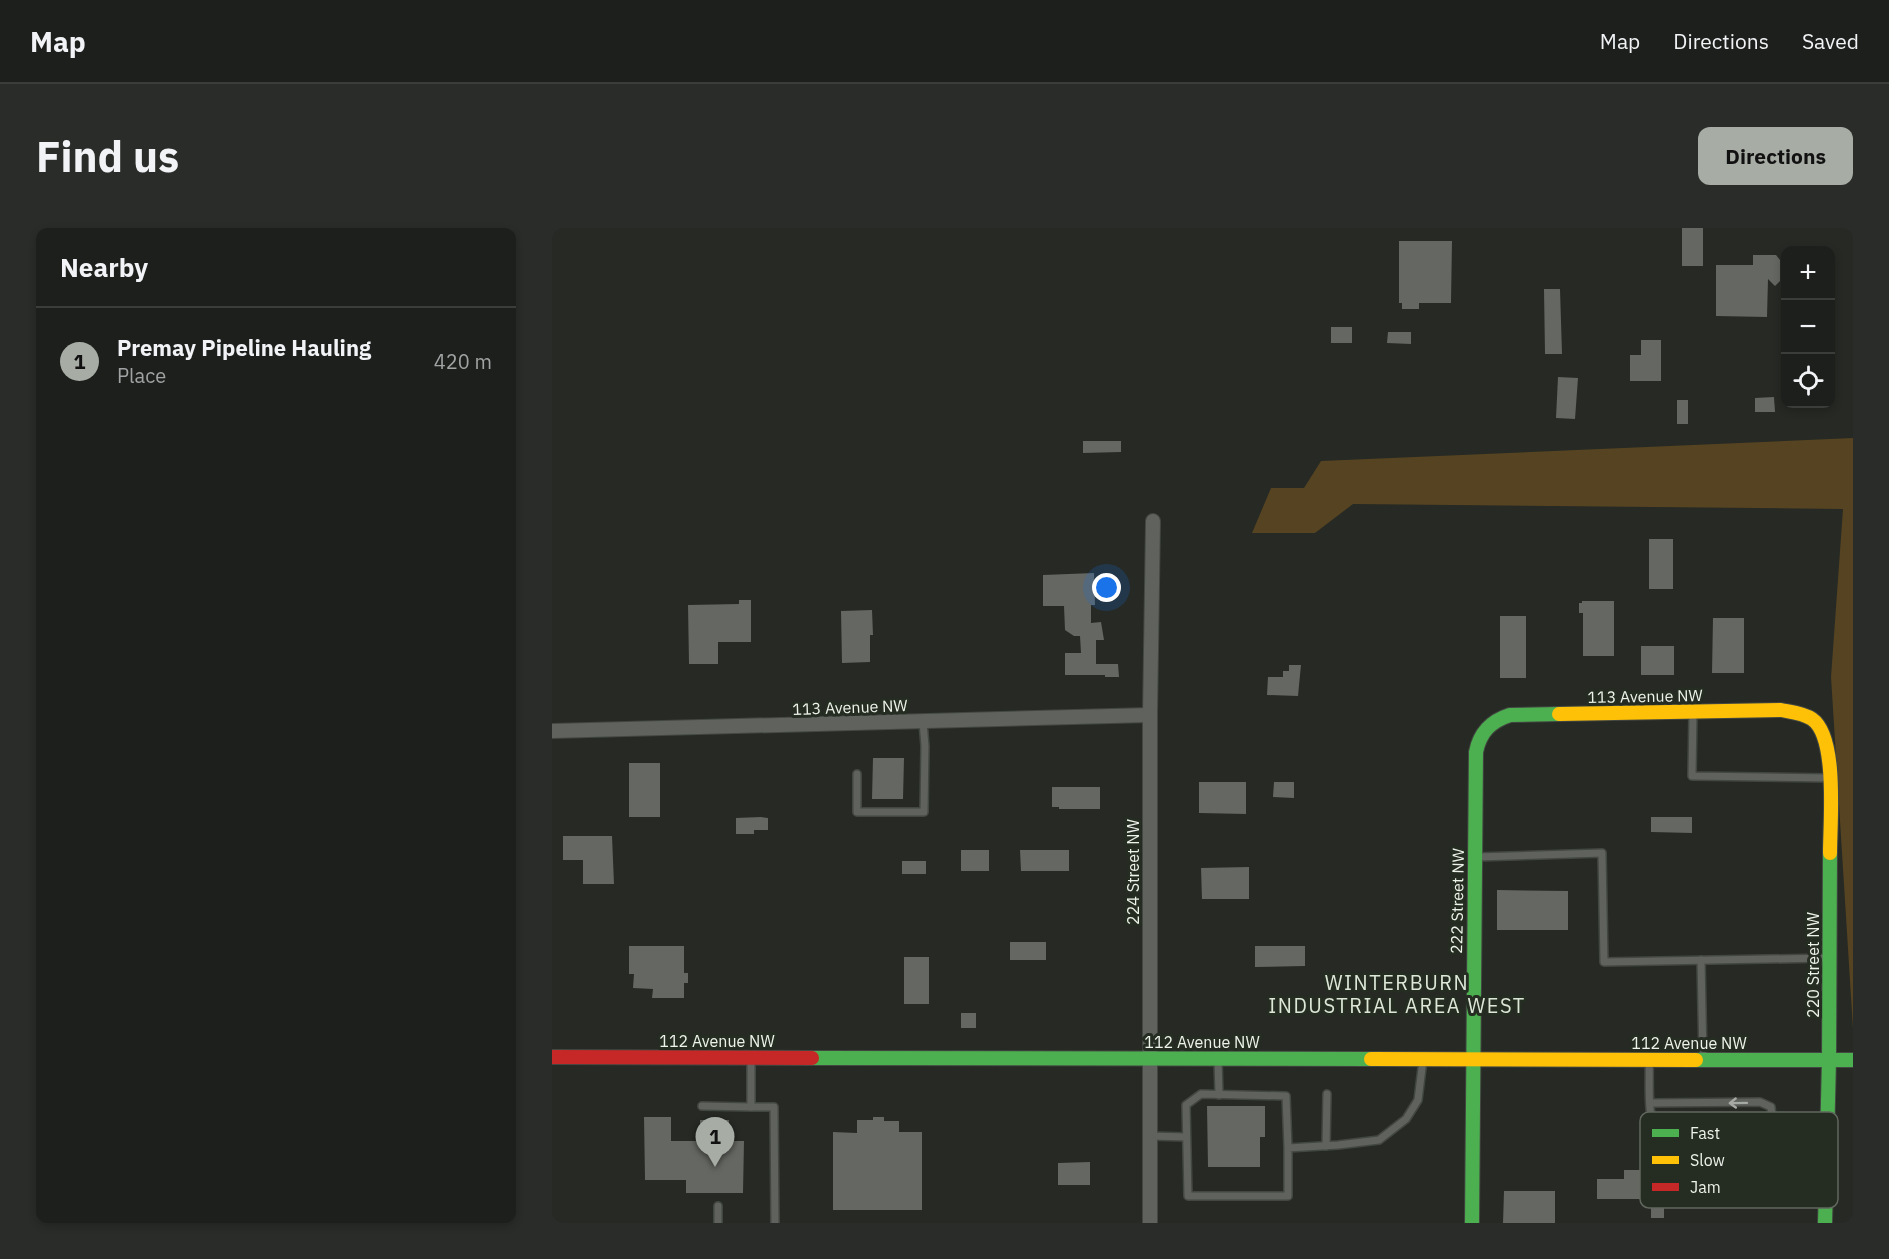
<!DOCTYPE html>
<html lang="en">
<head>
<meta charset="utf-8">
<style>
  body { margin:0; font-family:"IBM Plex Sans",sans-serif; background:#292c28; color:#f1f3f6 }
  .controls { position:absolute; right:18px; top:18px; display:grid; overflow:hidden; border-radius:12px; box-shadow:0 3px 9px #0003 }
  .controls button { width:54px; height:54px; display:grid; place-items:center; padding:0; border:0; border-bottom:2px solid #3a3d3a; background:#1c1f1b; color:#f1f3f6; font:30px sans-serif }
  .you { position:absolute; left:555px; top:360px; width:21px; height:21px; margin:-15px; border:4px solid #fff; border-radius:50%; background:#1a73e8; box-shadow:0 0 0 9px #1a73e833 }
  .badge { display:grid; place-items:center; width:39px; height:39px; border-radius:50%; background:#a7aca5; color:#111; font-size:20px; font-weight:700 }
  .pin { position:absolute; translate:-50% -50px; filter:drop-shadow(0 2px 3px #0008) }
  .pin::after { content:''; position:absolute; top:32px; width:21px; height:18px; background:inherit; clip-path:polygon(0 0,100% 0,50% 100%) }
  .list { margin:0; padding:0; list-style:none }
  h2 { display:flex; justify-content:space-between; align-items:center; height:78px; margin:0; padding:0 24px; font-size:26px }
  h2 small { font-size:20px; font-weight:400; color:#a0a2a3 }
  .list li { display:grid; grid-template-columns:39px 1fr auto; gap:18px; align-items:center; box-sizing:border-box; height:108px; padding:0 24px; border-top:2px solid #3a3d3a }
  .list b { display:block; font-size:22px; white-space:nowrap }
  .list p { margin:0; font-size:20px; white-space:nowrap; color:#a0a2a3 }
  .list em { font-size:20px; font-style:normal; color:#a0a2a3 }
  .icon { flex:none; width:33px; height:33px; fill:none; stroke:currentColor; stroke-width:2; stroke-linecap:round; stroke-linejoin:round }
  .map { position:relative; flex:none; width:1301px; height:995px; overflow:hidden; border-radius:12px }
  header { display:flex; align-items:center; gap:36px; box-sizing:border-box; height:84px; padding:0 30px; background:#1c1f1b; border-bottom:2px solid #3a3d3a }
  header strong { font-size:28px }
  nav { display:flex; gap:33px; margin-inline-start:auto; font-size:21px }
  .intro { display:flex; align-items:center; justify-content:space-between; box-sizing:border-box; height:144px; padding:0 36px }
  h1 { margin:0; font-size:42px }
  .button { padding:15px 27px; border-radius:12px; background:#a7aca5; color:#111; font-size:21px; font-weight:700 }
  main { display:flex; gap:36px; padding:0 36px }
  aside { flex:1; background:#1c1f1b; border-radius:12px; box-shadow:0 3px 9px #0003 }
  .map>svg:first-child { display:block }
  .green { fill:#554321 }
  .building { fill:#656762 }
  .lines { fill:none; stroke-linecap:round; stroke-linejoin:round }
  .lane-casing { stroke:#434741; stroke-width:10 }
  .street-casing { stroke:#434741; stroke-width:16 }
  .fast-casing { stroke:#434741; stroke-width:16 }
  .slow-casing { stroke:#434741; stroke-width:16 }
  .jam-casing { stroke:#434741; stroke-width:16 }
  .lane { stroke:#5f625d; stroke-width:7 }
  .street { stroke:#5f625d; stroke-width:14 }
  .fast { stroke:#4caf50; stroke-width:14 }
  .slow { stroke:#ffc107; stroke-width:14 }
  .jam { stroke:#c62828; stroke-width:14 }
  .oneway { stroke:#a6aaa4 }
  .labels { text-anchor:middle; stroke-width:6; stroke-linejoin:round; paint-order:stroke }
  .street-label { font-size:16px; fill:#edf2ea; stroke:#252c21 }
  .quarter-label { font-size:20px; letter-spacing:1.5px; fill:#dde7d8; stroke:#252c21 }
  .key { fill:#252c21; stroke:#61675d; stroke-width:1.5 }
  .key-label { font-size:16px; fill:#edf2ea }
</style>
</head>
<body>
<header>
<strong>Map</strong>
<nav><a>Map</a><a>Directions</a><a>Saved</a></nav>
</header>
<div class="intro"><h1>Find us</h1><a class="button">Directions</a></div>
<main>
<aside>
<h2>Nearby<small></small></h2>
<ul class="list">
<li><span class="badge">1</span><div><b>Premay Pipeline Hauling</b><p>Place</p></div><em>420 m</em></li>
</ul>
</aside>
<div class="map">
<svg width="1301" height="995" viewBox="0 0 1301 995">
  <rect width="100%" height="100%" fill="#262924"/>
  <!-- green -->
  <path class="green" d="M 1301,210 L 1301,801 L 1279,449 L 1291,281 L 801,276 L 763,305 L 700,305 L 719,260 L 752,260 L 769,233 Z"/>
  <!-- building -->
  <g class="building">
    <rect x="1130" y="0" width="21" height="38"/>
    <path d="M 847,13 L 900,13 L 899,75 L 867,75 L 867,81 L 850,81 L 850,75 L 847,75 Z"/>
    <path d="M 1201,27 L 1224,27 L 1228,32 L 1228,53 L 1223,58 L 1216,51 L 1215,89 L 1164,88 L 1164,37 L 1201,37 Z"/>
    <path d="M 992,61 L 1008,61 L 1010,126 L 993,126 Z"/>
    <rect x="779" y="99" width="21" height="16"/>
    <path d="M 836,104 L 859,104 L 859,116 L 835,115 Z"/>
    <path d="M 1089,112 L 1109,112 L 1109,153 L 1078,153 L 1078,127 L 1089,127 Z"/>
    <path d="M 1006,149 L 1026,150 L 1023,191 L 1004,190 Z"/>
    <path d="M 1222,169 L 1223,184 L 1203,184 L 1203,170 Z"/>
    <rect x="1125" y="172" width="11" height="24"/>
    <path d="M 531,213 L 569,213 L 569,224 L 531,225 Z"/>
    <rect x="1097" y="311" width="24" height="50"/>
    <path d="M 542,345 L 543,377 L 539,377 L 539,395 L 549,394 L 552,412 L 544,412 L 544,436 L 566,436 L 567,449 L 553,449 L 553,447 L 513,447 L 513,425 L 529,425 L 528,408 L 522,408 L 513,402 L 512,378 L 491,378 L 491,347 Z"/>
    <path d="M 187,372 L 199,372 L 199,414 L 166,414 L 166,436 L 137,436 L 136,377 L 187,376 Z"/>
    <path d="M 1030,373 L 1062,373 L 1062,428 L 1031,428 L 1031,385 L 1027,385 L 1027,375 L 1030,375 Z"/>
    <path d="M 320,382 L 321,407 L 318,407 L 318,434 L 290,435 L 289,383 Z"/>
    <rect x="948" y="388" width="26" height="62"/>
    <path d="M 1161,390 L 1192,390 L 1192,445 L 1160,445 Z"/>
    <rect x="1089" y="418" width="33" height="29"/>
    <path d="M 737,437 L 749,437 L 746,468 L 715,467 L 716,449 L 731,449 L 731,443 L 737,443 Z"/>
    <path d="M 321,530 L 352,530 L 351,571 L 320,571 Z"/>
    <rect x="77" y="535" width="31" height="54"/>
    <path d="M 647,554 L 694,554 L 694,586 L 647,585 Z"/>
    <path d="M 722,554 L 742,554 L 742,570 L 721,569 Z"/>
    <path d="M 500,559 L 548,559 L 548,581 L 507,581 L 507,579 L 500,579 Z"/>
    <path d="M 209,589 L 216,590 L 216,602 L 202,602 L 202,606 L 184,606 L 184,590 Z"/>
    <path d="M 1099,589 L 1140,589 L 1140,605 L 1099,604 Z"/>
    <path d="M 11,608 L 60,608 L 62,656 L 31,656 L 31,632 L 11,632 Z"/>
    <rect x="409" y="622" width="28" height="21"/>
    <path d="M 468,622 L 517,622 L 517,643 L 469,643 Z"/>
    <rect x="350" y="633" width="24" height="13"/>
    <path d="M 697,639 L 697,671 L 650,671 L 649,640 Z"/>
    <path d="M 945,662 L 1016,663 L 1016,702 L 945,702 Z"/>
    <rect x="458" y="714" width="36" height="18"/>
    <path d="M 77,718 L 132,718 L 132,745 L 136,745 L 136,755 L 132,755 L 132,770 L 100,770 L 101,761 L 81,760 L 82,746 L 77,746 Z"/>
    <path d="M 703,718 L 753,718 L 753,738 L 703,739 Z"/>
    <rect x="352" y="729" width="25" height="47"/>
    <rect x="409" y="785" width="15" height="15"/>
    <path d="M 655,878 L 713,878 L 713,909 L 708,909 L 708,939 L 656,939 Z"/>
    <path d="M 92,889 L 119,889 L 119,913 L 148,913 L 148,892 L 177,892 L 177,913 L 192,913 L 191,965 L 134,965 L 134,952 L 93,952 Z"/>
    <path d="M 321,889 L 332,889 L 332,893 L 347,893 L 347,904 L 370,904 L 370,982 L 281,982 L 281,904 L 305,905 L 305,892 L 321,892 Z"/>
    <path d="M 1088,916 L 1122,917 L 1121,971 L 1112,971 L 1112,990 L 1099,990 L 1099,971 L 1045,971 L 1045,951 L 1072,951 L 1072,942 L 1088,942 Z"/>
    <path d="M 538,934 L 538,957 L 506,957 L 506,935 Z"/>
    <path d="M 952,963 L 1003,963 L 1003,995 L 951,995 Z"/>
  </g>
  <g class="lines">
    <defs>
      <g id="lane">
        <path d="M 1141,484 L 1140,548 L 1278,550"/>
        <path d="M 305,546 L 305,584 L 372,584 L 373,518 L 371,494"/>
        <path d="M 925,629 L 1050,625 L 1052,734 L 1275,730"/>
        <path d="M 1149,732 L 1151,831"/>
        <path d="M 666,831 L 667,867"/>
        <path d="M 1097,832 C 1098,849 1095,884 1102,898 C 1105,903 1108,905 1113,907 L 1209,912 L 1221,898 L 1219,879 L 1208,874 L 1099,875"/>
        <path d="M 150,878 L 199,879 L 199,830"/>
        <path d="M 199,879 L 222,879 L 223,995"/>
        <path d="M 598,908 L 634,909"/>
        <path d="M 774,918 L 775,866"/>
        <path d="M 736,920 L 736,968 L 636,968 L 634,877 L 649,866 L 734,868 L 736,920 L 786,917 L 827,912 L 854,891 L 866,872 L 871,832"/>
        <path d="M 166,978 L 166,995"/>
      </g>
      <g id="street">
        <path d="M 0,503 L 598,487"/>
        <path d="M 598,995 L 598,487 L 601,293"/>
      </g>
      <g id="fast">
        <path d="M 260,830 L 819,831"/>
        <path d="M 1144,832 L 1301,832"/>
        <path d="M 920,995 L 924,524 C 928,504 939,493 958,487 L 1007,486"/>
        <path d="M 1273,995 L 1277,832 L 1278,625"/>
      </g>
      <g id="slow">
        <path d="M 1007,486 L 1229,482 C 1239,484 1251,485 1260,491 C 1286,509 1278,594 1278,625"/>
        <path d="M 819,831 L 1144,832"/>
      </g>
      <path id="jam" d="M 0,829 L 260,830"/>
    </defs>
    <!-- lane casing -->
    <use href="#lane" class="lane-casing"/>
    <!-- street casing -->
    <use href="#street" class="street-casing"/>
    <!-- fast casing -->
    <use href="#fast" class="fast-casing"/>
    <!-- slow casing -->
    <use href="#slow" class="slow-casing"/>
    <!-- jam casing -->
    <use href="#jam" class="jam-casing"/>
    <!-- lane -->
    <use href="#lane" class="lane"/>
    <!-- street -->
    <use href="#street" class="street"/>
    <!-- fast -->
    <use href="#fast" class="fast"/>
    <!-- slow -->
    <use href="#slow" class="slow"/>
    <!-- jam -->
    <use href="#jam" class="jam"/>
  </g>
  <!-- one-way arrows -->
  <defs><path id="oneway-shaft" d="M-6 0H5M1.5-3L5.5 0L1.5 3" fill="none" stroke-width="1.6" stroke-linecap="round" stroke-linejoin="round" transform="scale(1.5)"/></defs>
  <use class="oneway" href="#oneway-shaft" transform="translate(1186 875) rotate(179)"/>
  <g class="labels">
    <!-- street labels -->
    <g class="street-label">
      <text transform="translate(1093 468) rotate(-1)" y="6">113 Avenue NW</text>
      <text transform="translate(298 479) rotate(-2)" y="6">113 Avenue NW</text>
      <text transform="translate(581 644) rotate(-90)" y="6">224 Street NW</text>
      <text transform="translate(905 673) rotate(-89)" y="6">222 Street NW</text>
      <text transform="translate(1261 737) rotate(-90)" y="6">220 Street NW</text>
      <text x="165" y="819">112 Avenue NW</text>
      <text x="650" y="820">112 Avenue NW</text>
      <text x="1137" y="821">112 Avenue NW</text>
    </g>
    <!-- quarter labels -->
    <g class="quarter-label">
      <text x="845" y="762">WINTERBURN<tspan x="845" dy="23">INDUSTRIAL AREA WEST</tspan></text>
    </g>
  </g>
  <!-- legend -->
  <rect x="1088" y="884" width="198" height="96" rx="9" class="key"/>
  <rect x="1100" y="901" width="27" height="8" fill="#4caf50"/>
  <rect x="1100" y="928" width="27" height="8" fill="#ffc107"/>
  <rect x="1100" y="955" width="27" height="8" fill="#c62828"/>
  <g class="key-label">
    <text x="1138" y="911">Fast</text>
    <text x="1138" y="938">Slow</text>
    <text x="1138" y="965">Jam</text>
  </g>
</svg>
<div class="controls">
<button>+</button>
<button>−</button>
<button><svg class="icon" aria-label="locate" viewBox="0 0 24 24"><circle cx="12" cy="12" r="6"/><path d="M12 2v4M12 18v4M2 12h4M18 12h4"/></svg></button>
</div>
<div class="you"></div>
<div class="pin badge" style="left:163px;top:939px">1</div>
</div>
</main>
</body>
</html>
